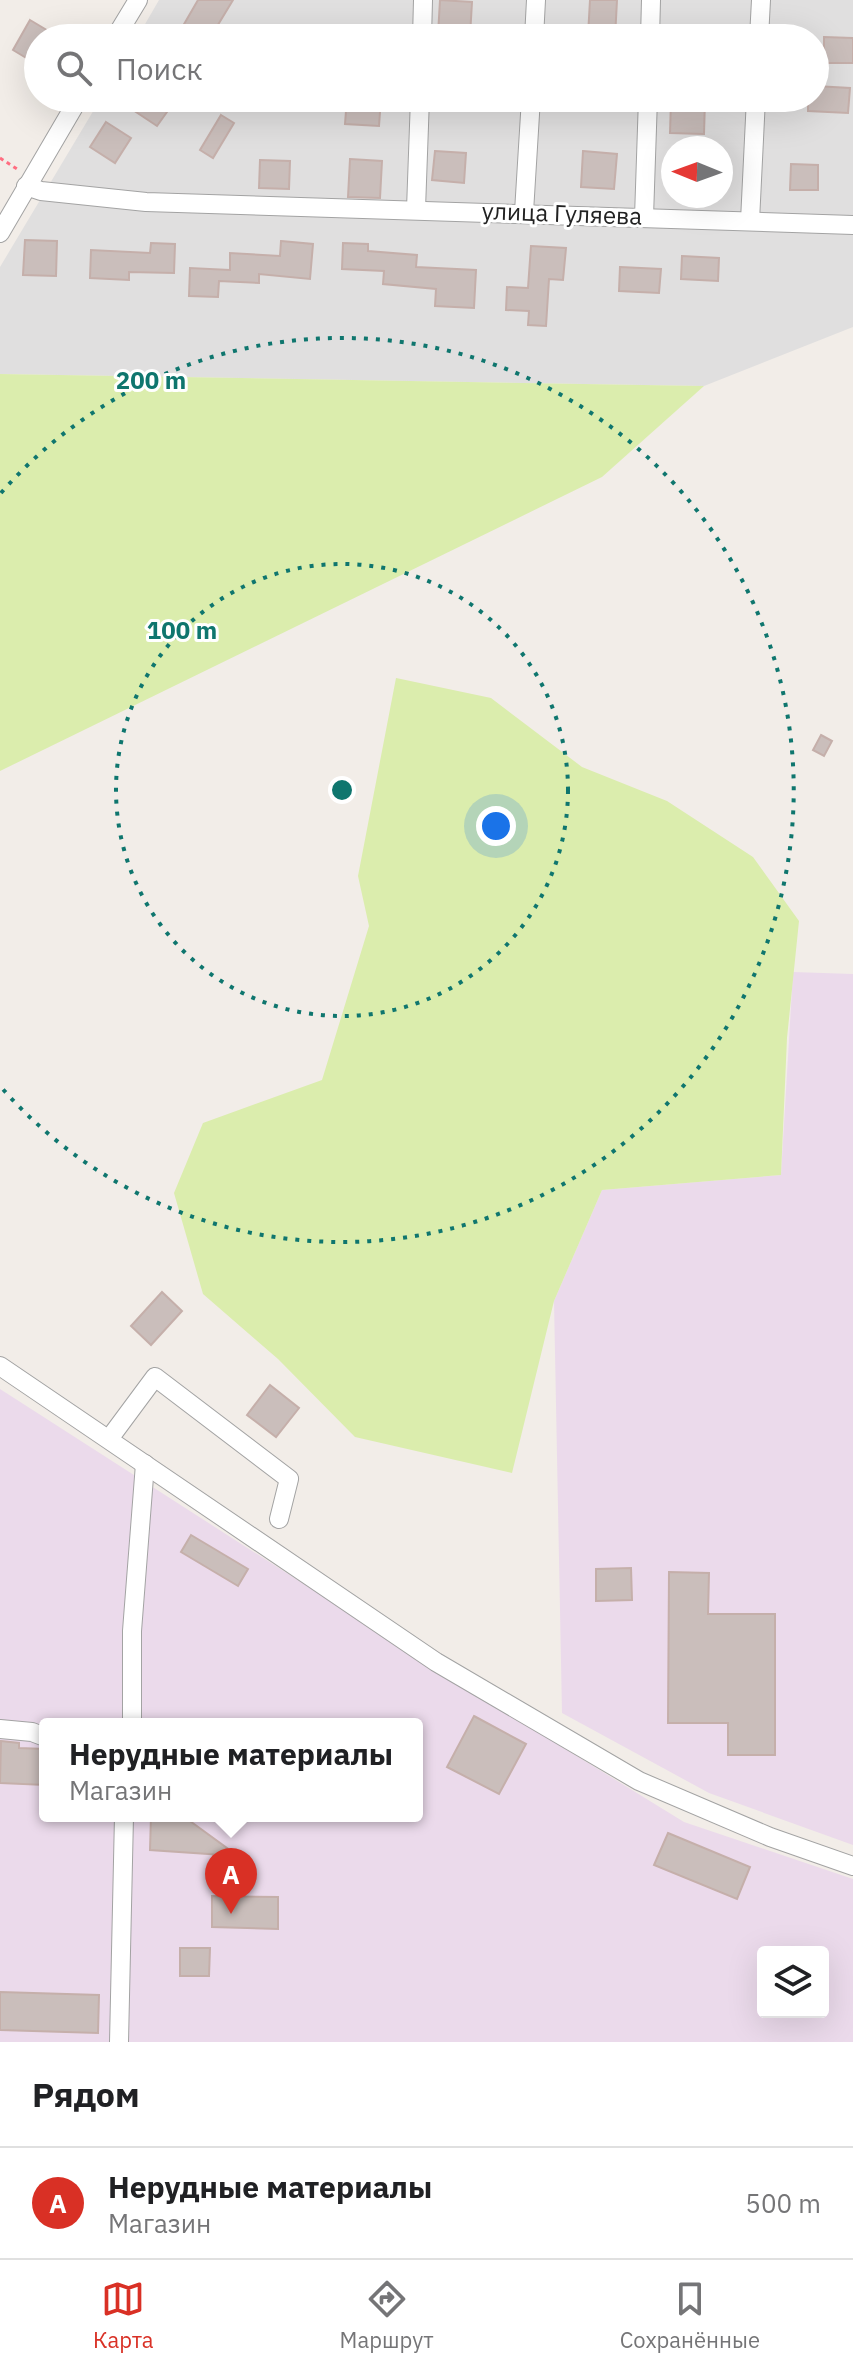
<!DOCTYPE html>
<html lang="ru">
<head>
<meta charset="utf-8">
<style>
  body { margin:0; font-family:"IBM Plex Sans",sans-serif; background:#f2f2f2; color:#202124 }
  .controls { position:absolute; right:24px; bottom:24px; display:grid; overflow:hidden; border-radius:8px; box-shadow:0 8px 32px #0002 }
  .controls button { width:72px; height:72px; display:grid; place-items:center; padding:0; border:0; border-bottom:2px solid #e0e0e0; background:#fff; color:#202124; font:40px sans-serif }
  .compass { position:absolute; left:661px; top:136px; width:72px; height:72px; border-radius:50%; background:#fff; box-shadow:0 8px 32px #0002; rotate:271deg }
  .you { position:absolute; left:496px; top:826px; width:28px; height:28px; margin:-20px; border:6px solid #fff; border-radius:50%; background:#1a73e8; box-shadow:0 0 0 12px #1a73e833 }
  .badge { display:grid; place-items:center; width:52px; height:52px; border-radius:50%; background:#d93025; color:#fff; font-size:26px; font-weight:700 }
  .pin { position:absolute; translate:-50% -66px; filter:drop-shadow(0 2px 4px #0008) }
  .pin::after { content:''; position:absolute; top:42px; width:28px; height:24px; background:inherit; clip-path:polygon(0 0,100% 0,50% 100%) }
  .popup { position:absolute; left:39px; top:1718px; width:384px; height:104px; box-sizing:border-box; display:grid; place-content:center; border-radius:8px; background:#fff; filter:drop-shadow(0 2px 6px #0005); font-size:26px; white-space:nowrap; color:#757577 }
  .popup b { font-size:30px; color:#202124 }
  .popup::after { content:''; position:absolute; left:50%; top:100%; margin-left:-16px; border:16px solid transparent; border-top-color:#fff }
  .list { margin:0; padding:0; list-style:none }
  h2 { display:flex; justify-content:space-between; align-items:center; height:104px; margin:0; padding:0 32px; font-size:34px }
  h2 small { font-size:26px; font-weight:400; color:#757577 }
  .list li { display:grid; grid-template-columns:52px 1fr auto; gap:24px; align-items:center; box-sizing:border-box; height:112px; padding:0 32px; border-top:2px solid #e0e0e0 }
  .list b { display:block; font-size:30px; white-space:nowrap }
  .list p { margin:0; font-size:26px; white-space:nowrap; color:#757577 }
  .list em { font-size:26px; font-style:normal; color:#757577 }
  .icon { flex:none; width:44px; height:44px; fill:none; stroke:currentColor; stroke-width:2; stroke-linecap:round; stroke-linejoin:round }
  .map { position:relative; flex:none; width:853px; height:2042px; overflow:hidden }
  .search { position:absolute; background:#fff; box-shadow:0 8px 32px #0002; left:24px; right:24px; top:24px; height:88px; display:flex; align-items:center; gap:20px; box-sizing:border-box; padding:0 28px; border-radius:44px; color:#757577; font-size:30px }
  .sheet { height:216px; background:#fff }
  nav { display:flex; justify-content:space-around; align-items:center; box-sizing:border-box; height:112px; border-top:2px solid #e0e0e0; background:#fff; font-size:22px; color:#757577 }
  nav a { display:grid; justify-items:center; gap:4px }
  nav .on { color:#d93025 }
  .map>svg:first-child { display:block }
  .residential { fill:#e0dfdf; fill-rule:evenodd }
  .industrial { fill:#ebdaeb; fill-rule:evenodd }
  .grass { fill:#dbedad }
  .building { fill:#cabebb; stroke:#c5afaa; stroke-width:2 }
  .lines { fill:none; stroke-linecap:round; stroke-linejoin:round }
  .minor-casing { stroke:#a3a3a3; stroke-width:20 }
  .path { stroke:#ff6d80; stroke-width:3; stroke-dasharray:4 4; stroke-linecap:butt }
  .minor { stroke:#fff; stroke-width:18 }
  .ring { fill:none; stroke:#0f766e; stroke-width:4; stroke-dasharray:4 8 }
  .labels { text-anchor:middle; stroke-width:6; stroke-linejoin:round; paint-order:stroke }
  .street-label { font-size:24px; fill:#222; stroke:#fff }
  .centre { fill:#0f766e; stroke:#fff; stroke-width:4 }
  .ring-label { font-size:24px; text-anchor:middle; font-weight:bold; fill:#0f766e; stroke:#fff; stroke-width:6; stroke-linejoin:round; paint-order:stroke }
</style>
</head>
<body>
<div class="map">
<svg width="853" height="2042" viewBox="0 0 853 2042">
  <rect width="100%" height="100%" fill="#f2ede8"/>
  <!-- residential -->
  <path class="residential" d="M 159,0 L 853,0 L 853,327 L 704,386 L 0,374 L 0,267 L 101,98 L 815,98 L 815,38 L 137,38 ZM 673,148 L 721,148 L 721,196 L 673,196 Z"/>
  <!-- industrial -->
  <g class="industrial">
    <path d="M 793,972 L 853,974 L 853,1845 L 709,1793 L 562,1713 L 554,1301 L 602,1190 L 781,1175 Z"/>
    <path d="M 0,1389 L 450,1678 L 684,1822 L 853,1879 L 853,2042 L 0,2042 ZM 45,1724 L 417,1724 L 417,1816 L 45,1816 ZM 763,1952 L 823,1952 L 823,2012 L 763,2012 Z"/>
  </g>
  <!-- grass -->
  <g class="grass">
    <path d="M 0,374 L 704,386 L 602,477 L 0,771 Z"/>
    <path d="M 396,678 L 491,698 L 582,767 L 667,801 L 753,857 L 799,921 L 787,1038 L 781,1175 L 602,1190 L 554,1301 L 512,1473 L 355,1437 L 278,1359 L 203,1294 L 174,1193 L 203,1123 L 322,1080 L 369,926 L 358,876 Z"/>
  </g>
  <!-- building -->
  <g class="building">
    <path d="M 198,0 L 233,0 L 210,38 L 176,38 Z"/>
    <path d="M 440,0 L 472,2 L 470,36 L 438,35 Z"/>
    <path d="M 590,0 L 617,0 L 615,38 L 588,36 Z"/>
    <path d="M 30,20 L 60,38 L 38,38 L 38,65 L 13,50 Z"/>
    <path d="M 347,26 L 390,29 L 390,38 L 346,38 Z"/>
    <path d="M 824,37 L 853,38 L 853,63 L 824,63 Z"/>
    <path d="M 815,86 L 850,88 L 848,113 L 808,111 L 808,98 L 815,98 Z"/>
    <path d="M 141,98 L 177,98 L 157,126 L 133,110 Z"/>
    <path d="M 347,98 L 381,98 L 379,126 L 345,124 Z"/>
    <path d="M 671,100 L 705,100 L 704,134 L 670,133 Z"/>
    <path d="M 221,115 L 234,123 L 213,158 L 200,150 Z"/>
    <path d="M 106,122 L 131,138 L 115,163 L 90,147 Z"/>
    <path d="M 435,151 L 466,153 L 464,183 L 432,180 Z"/>
    <path d="M 583,151 L 617,154 L 614,189 L 581,187 Z"/>
    <path d="M 350,159 L 382,161 L 380,198 L 348,197 Z"/>
    <path d="M 260,160 L 290,161 L 289,189 L 259,188 Z"/>
    <path d="M 791,164 L 818,165 L 818,190 L 790,190 Z"/>
    <path d="M 25,240 L 57,241 L 56,276 L 23,275 Z"/>
    <path d="M 281,241 L 313,244 L 310,279 L 259,274 L 259,283 L 219,281 L 218,297 L 189,296 L 190,268 L 230,270 L 230,253 L 280,256 Z"/>
    <path d="M 151,243 L 175,244 L 174,273 L 129,272 L 129,280 L 90,278 L 91,250 L 150,253 Z"/>
    <path d="M 343,243 L 368,244 L 368,251 L 417,255 L 416,267 L 476,270 L 474,308 L 435,306 L 436,289 L 383,284 L 384,271 L 342,269 Z"/>
    <path d="M 531,246 L 566,248 L 563,280 L 549,279 L 546,326 L 528,325 L 529,311 L 506,310 L 507,287 L 528,288 Z"/>
    <path d="M 682,256 L 719,258 L 718,281 L 681,279 Z"/>
    <path d="M 620,267 L 661,269 L 659,293 L 619,291 Z"/>
    <path d="M 821,735 L 832,741 L 824,756 L 813,750 Z"/>
    <path d="M 162,1292 L 182,1311 L 151,1345 L 131,1326 Z"/>
    <path d="M 270,1385 L 299,1408 L 276,1437 L 247,1415 Z"/>
    <path d="M 191,1535 L 248,1569 L 238,1586 L 181,1552 Z"/>
    <path d="M 631,1568 L 632,1600 L 596,1601 L 596,1569 Z"/>
    <path d="M 669,1572 L 709,1573 L 708,1614 L 775,1614 L 775,1755 L 728,1755 L 728,1723 L 668,1723 Z"/>
    <path d="M 474,1716 L 526,1744 L 499,1794 L 447,1767 Z"/>
    <path d="M 1,1741 L 19,1743 L 19,1748 L 45,1749 L 45,1785 L 0,1783 Z"/>
    <path d="M 151,1816 L 183,1816 L 238,1856 L 150,1850 Z"/>
    <path d="M 668,1833 L 750,1867 L 737,1899 L 654,1865 Z"/>
    <path d="M 212,1896 L 278,1897 L 278,1929 L 212,1927 Z"/>
    <path d="M 180,1948 L 210,1948 L 209,1976 L 180,1976 Z"/>
    <path d="M 0,1992 L 99,1995 L 98,2033 L 0,2030 Z"/>
  </g>
  <g class="lines">
    <defs>
      <g id="minor">
        <path d="M 115,38 L 138,0"/>
        <path d="M 422,38 L 423,0"/>
        <path d="M 534,38 L 536,0"/>
        <path d="M 650,38 L 651,0"/>
        <path d="M 759,38 L 761,0"/>
        <path d="M 26,186 L 41,191 L 146,202 L 853,225"/>
        <path d="M 416,209 L 420,98"/>
        <path d="M 524,212 L 531,98"/>
        <path d="M 644,217 L 648,98"/>
        <path d="M 750,221 L 756,98"/>
        <path d="M 0,233 L 79,98"/>
        <path d="M 0,1366 L 436,1662 L 639,1781 L 770,1837 L 853,1866"/>
        <path d="M 109,1439 L 155,1377 L 289,1479 L 279,1519"/>
        <path d="M 132,1724 L 132,1631 L 145,1464"/>
        <path d="M 0,1729 L 32,1732 L 45,1737"/>
        <path d="M 119,2042 L 124,1816"/>
      </g>
    </defs>
    <!-- minor casing -->
    <use href="#minor" class="minor-casing"/>
    <!-- path -->
    <path class="path" d="M 0,158 L 17,169"/>
    <!-- minor -->
    <use href="#minor" class="minor"/>
  </g>
  <!-- distance rings -->
  <g class="ring">
    <circle cx="342" cy="790" r="226"/>
    <path d="M1 493A452 452 0 1 1 1 1087"/>
  </g>
  <g class="labels">
    <!-- street labels -->
    <g class="street-label">
      <text transform="translate(562 214) rotate(2)" y="8">улица Гуляева</text>
    </g>
  </g>
  <circle cx="342" cy="790" r="12" class="centre"/>
  <g class="ring-label">
    <text x="151" y="389">200 m</text>
    <text x="182" y="639">100 m</text>
  </g>
</svg>
<div class="controls">
<button><svg class="icon" aria-label="layers" viewBox="0 0 24 24"><path d="M12 4l9 5-9 5-9-5zM3 14l9 5 9-5"/></svg></button>
</div>
<svg class="compass" viewBox="-18 -18 36 36"><path d="M0-13l5 13h-10z" fill="#e53935"/><path d="M0 13l5-13h-10z" fill="#757577"/></svg>
<div class="you"></div>
<div class="pin badge" style="left:231px;top:1914px">A</div>
<div class="popup"><b>Нерудные материалы</b>Магазин</div>
<div class="search"><svg class="icon" aria-label="search" viewBox="0 0 24 24"><circle cx="10" cy="10" r="6"/><path d="M15 15l6 6"/></svg>Поиск</div>
</div>
<section class="sheet">
<h2>Рядом<small></small></h2>
<ul class="list">
<li><span class="badge">A</span><div><b>Нерудные материалы</b><p>Магазин</p></div><em>500 m</em></li>
</ul>
</section>
<nav>
<a class="on"><svg class="icon" aria-label="map" viewBox="0 0 24 24"><path d="M3 6l6-2 6 2 6-2v14l-6 2-6-2-6 2zM9 4v14M15 6v14"/></svg>Карта</a>
<a><svg class="icon" aria-label="directions" viewBox="0 0 24 24"><path d="M12 3l9 9-9 9-9-9zM9 14v-3h6M13 9l2 2-2 2"/></svg>Маршрут</a>
<a><svg class="icon" aria-label="saved" viewBox="0 0 24 24"><path d="M7 4h10v16l-5-4-5 4z"/></svg>Сохранённые</a>
</nav>
</body>
</html>
